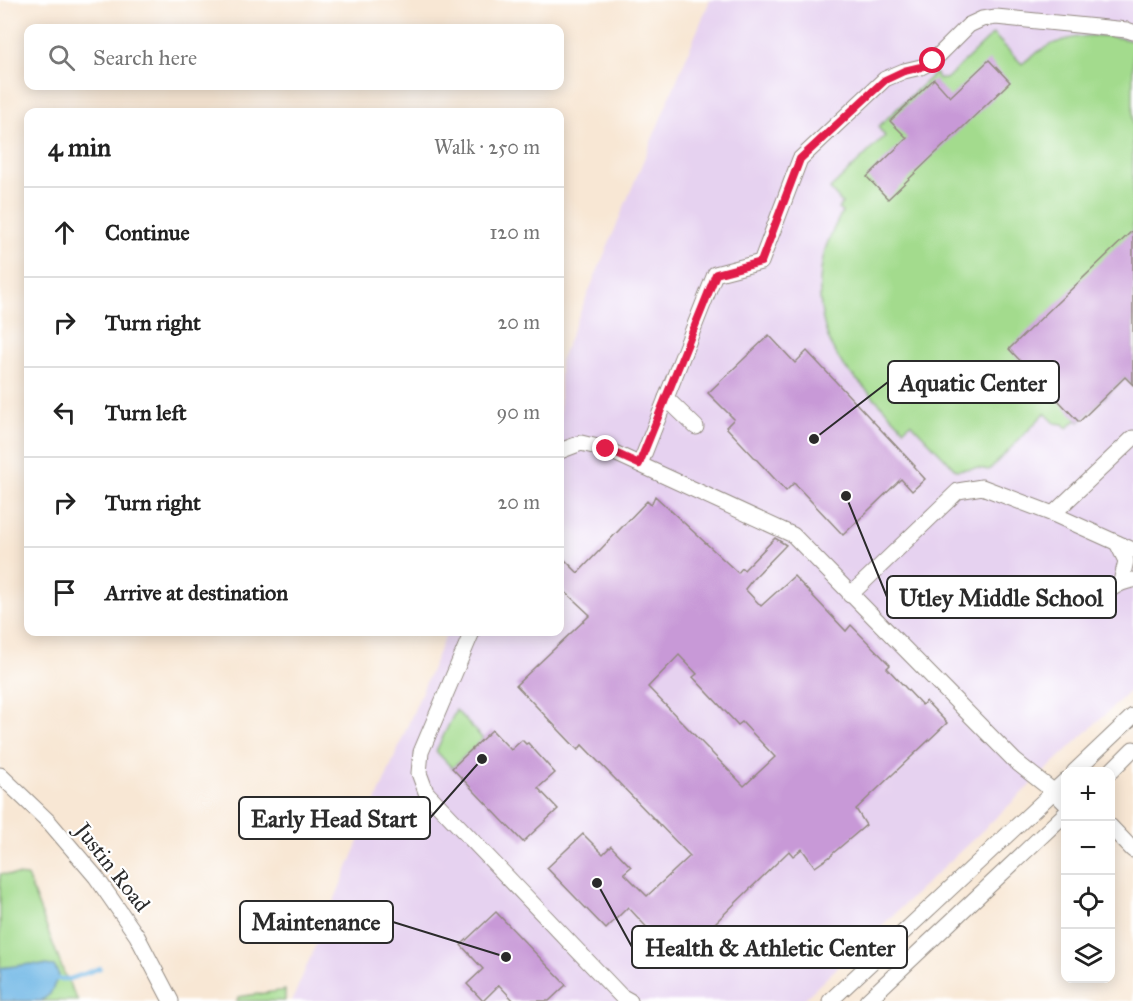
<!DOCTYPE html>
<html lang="en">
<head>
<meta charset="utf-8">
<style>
  body { margin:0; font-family:"IM FELL Great Primer",serif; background:#f6f6f6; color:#222 }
  .controls { position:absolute; right:18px; bottom:18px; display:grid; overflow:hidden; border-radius:12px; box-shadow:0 3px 15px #0003 }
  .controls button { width:54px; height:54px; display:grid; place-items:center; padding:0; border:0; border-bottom:2px solid #e0e0e0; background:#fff; color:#222; font:30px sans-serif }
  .stop { position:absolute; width:18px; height:18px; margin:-14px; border:4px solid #e11d48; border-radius:50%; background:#fff }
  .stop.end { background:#e11d48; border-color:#fff; box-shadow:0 2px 6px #0008 }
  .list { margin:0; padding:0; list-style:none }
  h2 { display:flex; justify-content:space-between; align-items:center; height:78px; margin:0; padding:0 24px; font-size:26px }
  h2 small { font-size:20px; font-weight:400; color:#767676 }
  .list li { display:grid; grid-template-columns:39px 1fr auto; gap:18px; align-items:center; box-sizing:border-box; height:90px; padding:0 24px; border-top:2px solid #e0e0e0 }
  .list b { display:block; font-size:22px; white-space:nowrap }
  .list em { font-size:20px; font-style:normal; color:#767676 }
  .icon { flex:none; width:33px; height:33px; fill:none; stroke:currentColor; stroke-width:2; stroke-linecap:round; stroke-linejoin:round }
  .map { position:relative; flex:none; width:1133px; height:1001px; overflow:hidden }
  .search { position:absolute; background:#fff; box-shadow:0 3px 15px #0003; left:24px; top:24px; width:540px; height:66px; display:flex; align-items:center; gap:15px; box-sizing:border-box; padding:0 21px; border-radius:12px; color:#767676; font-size:22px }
  .panel { position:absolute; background:#fff; box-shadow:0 3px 15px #0003; left:24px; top:108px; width:540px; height:528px; border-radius:12px }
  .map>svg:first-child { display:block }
  .built { fill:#e6d2f0 }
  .green { fill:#a3db8d; stroke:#67835c; stroke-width:1.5 }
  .water { fill:#6db6e5; stroke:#4c7088; stroke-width:1.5 }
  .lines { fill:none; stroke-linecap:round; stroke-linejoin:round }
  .stream { stroke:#6db6e5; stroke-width:4.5 }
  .building { fill:#c899d7; fill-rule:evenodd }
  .minor-casing { stroke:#928980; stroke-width:17 }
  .minor { stroke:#fff; stroke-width:15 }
  .route { stroke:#e11d48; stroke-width:8 }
  .labels { text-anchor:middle; stroke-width:4.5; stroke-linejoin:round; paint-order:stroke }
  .street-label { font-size:22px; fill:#2b2b2b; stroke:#fff }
  .leader { fill:none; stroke:#2b2b2b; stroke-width:2 }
  .callout-dot { fill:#2b2b2b; stroke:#fff; stroke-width:2 }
  .callout { fill:#fff; stroke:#2b2b2b; stroke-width:2 }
  .callout-label { font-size:24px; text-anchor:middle; font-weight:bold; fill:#2b2b2b }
</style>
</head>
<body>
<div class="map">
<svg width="1133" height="1001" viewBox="0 0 1133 1001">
  <rect width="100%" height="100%" fill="#fff"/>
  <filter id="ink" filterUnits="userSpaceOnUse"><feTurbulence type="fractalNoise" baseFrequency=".0167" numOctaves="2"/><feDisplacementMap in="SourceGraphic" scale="12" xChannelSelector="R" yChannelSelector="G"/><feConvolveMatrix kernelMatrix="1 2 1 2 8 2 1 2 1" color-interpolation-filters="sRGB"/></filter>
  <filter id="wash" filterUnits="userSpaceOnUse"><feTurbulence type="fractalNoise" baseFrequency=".008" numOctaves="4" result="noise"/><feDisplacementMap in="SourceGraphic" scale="24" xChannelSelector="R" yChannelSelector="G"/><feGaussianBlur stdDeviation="1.35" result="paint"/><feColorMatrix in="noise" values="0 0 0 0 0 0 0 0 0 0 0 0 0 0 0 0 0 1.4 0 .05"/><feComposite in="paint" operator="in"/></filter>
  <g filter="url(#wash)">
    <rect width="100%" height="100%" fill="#f8e7d4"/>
    <!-- built -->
    <path class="built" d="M 710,0 L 1133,0 L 1133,688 L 802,1001 L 292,1001 L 447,632 L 560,632 L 560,361 Z"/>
    <!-- green -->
    <g class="green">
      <path d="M 993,34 L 1022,64 C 1028,59 1034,54 1041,50 C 1069,33 1103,33 1133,41 L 1133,385 L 1125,377 L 1079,422 L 1076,420 L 1067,428 L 1063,424 L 1055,423 L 1045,413 L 989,470 L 976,468 L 956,470 L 911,423 L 904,429 C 890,414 876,400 862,385 C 856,379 849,372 843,365 C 819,333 815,288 825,250 C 829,237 836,224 842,212 L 838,209 L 842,203 L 830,189 L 885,136 L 878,127 L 935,73 L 938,78 L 946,79 Z"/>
      <path d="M 456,710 L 483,739 L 452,768 L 436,751 Z"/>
      <path d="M 0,874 L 27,876 L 64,973 L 78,1001 L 0,1001 Z"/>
      <path d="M 285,990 L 285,1001 L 237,1001 L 238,997 Z"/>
    </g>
    <!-- water -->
    <path class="water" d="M 31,964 L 54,966 L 59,975 L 50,994 L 41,1001 L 0,1001 L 0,968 Z"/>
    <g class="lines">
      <!-- stream -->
      <path class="stream" d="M 53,979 L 70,979 L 100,968"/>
    </g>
    <g id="blocks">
      <!-- building -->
      <g class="building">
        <path d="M 989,60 L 1010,82 L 888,199 L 867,177 L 907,138 L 890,121 L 934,79 L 950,97 Z"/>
        <path d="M 1133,230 L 1133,385 L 1125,377 L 1079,422 L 1009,349 Z"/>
        <path d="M 769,335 L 795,363 L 807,351 L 915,466 L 914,467 L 925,479 L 912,491 L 901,479 L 843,535 L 794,483 L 786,491 L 726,427 L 734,419 L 708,393 Z"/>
        <path d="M 655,496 L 738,573 L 742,568 L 744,570 L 775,538 L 786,545 L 753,579 L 745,589 L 761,606 L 794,576 L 846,631 L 851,625 L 890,665 L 887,668 L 922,705 L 926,701 L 947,723 L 856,809 L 866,825 L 832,854 L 832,855 L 815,867 L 802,849 L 793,856 L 789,851 L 677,960 L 628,907 L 606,929 L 547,868 L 583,834 L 603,854 L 611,846 L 631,867 L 624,873 L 647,896 L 690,856 L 582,745 L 578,750 L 516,685 L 590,615 L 560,587 L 560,555 L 578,573 L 647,501 L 651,505 ZM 679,655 L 697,674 L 693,677 L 738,725 L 742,722 L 775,757 L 744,786 L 648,687 Z"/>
        <path d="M 492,730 L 511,750 L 522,740 L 526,744 L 528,743 L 555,773 L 538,788 L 558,809 L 523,842 L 452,768 Z"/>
        <path d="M 496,912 L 566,985 L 549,1001 L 514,1001 L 499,985 L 483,1001 L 467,984 L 483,969 L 461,945 Z"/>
      </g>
    </g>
  </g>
  <g filter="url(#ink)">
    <use href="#blocks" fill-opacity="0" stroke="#928980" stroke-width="1.5"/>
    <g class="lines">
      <defs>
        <g id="minor">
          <path d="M 666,398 L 696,427"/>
          <path d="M 560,451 L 581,443 L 606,449 L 793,535 L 1015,761 L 1053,791 L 1066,804"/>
          <path d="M 640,464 L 715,274 L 761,262 L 800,159 L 885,79 L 904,71 L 921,67 L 933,61 L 969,25 L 982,19 L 996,17 L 1127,30 L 1133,32"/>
          <path d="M 1053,514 L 1133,438"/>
          <path d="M 1117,543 L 1126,561 L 1121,582"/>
          <path d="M 850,595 L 958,491 L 982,487 L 1053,514 L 1133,550"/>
          <path d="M 1092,606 C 1104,594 1116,582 1133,580"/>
          <path d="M 472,632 L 421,752 L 419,773 L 426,792 L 621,996 L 630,1001"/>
          <path d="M 1074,772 L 1133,716"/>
          <path d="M 1110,772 L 1133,749"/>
          <path d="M 0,775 L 50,823 L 96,877 L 137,936 L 171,1001"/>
          <path d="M 1110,826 L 1133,850"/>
          <path d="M 830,1001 L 1066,780"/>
          <path d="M 867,1001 L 1066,813"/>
        </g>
      </defs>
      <!-- minor casing -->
      <use href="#minor" class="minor-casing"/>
      <!-- minor -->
      <use href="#minor" class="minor"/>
    </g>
  </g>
  <g class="lines" filter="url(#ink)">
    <!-- route -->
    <path class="route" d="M 606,449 L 639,464 L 716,274 L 761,262 L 800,159 L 885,80 L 904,71 L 921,67 L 933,61"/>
  </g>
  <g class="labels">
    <!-- street labels -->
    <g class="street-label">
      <text transform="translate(113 867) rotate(52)" y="8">Justin Road</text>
    </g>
  </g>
  <!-- callouts -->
  <path class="leader" d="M814 439L888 382M846 496L887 597M482 759L430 818M506 957L393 922M597 883L632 947"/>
  <g class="callout-dot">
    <circle cx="814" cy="439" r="6"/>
    <circle cx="846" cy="496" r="6"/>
    <circle cx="482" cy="759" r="6"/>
    <circle cx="506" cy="957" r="6"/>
    <circle cx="597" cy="883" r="6"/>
  </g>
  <g class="callout">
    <rect x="888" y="361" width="171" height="42" rx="6"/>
    <rect x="887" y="576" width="229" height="42" rx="6"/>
    <rect x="239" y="797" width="191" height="42" rx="6"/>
    <rect x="240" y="901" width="153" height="42" rx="6"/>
    <rect x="632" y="926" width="275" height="42" rx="6"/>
  </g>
  <g class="callout-label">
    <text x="973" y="391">Aquatic Center</text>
    <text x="1001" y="606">Utley Middle School</text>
    <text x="334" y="827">Early Head Start</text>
    <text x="316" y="930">Maintenance</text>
    <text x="770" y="956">Health &amp; Athletic Center</text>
  </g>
</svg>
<div class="controls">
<button>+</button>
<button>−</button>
<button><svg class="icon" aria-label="locate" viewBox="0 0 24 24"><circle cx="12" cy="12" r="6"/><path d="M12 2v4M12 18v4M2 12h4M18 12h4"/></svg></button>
<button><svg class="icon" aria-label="layers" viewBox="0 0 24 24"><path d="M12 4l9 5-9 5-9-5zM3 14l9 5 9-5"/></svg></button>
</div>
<div class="stop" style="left:933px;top:61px"></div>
<div class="stop end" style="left:606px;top:449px"></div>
<div class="search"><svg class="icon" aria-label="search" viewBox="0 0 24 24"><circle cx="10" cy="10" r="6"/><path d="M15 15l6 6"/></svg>Search here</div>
<section class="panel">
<h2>4 min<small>Walk · 250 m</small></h2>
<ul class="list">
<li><svg class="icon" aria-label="ahead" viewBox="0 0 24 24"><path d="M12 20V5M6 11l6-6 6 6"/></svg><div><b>Continue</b></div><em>120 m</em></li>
<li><svg class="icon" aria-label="right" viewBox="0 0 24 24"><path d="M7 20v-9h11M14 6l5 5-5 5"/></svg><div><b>Turn right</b></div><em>20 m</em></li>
<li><svg class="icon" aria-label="left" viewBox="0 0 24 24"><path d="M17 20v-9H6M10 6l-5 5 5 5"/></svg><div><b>Turn left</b></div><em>90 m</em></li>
<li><svg class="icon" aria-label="right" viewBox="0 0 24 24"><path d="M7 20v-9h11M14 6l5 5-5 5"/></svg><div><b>Turn right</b></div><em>20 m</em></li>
<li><svg class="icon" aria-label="arrive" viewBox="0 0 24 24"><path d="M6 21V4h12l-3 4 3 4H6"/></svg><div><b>Arrive at destination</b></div></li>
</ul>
</section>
</div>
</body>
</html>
